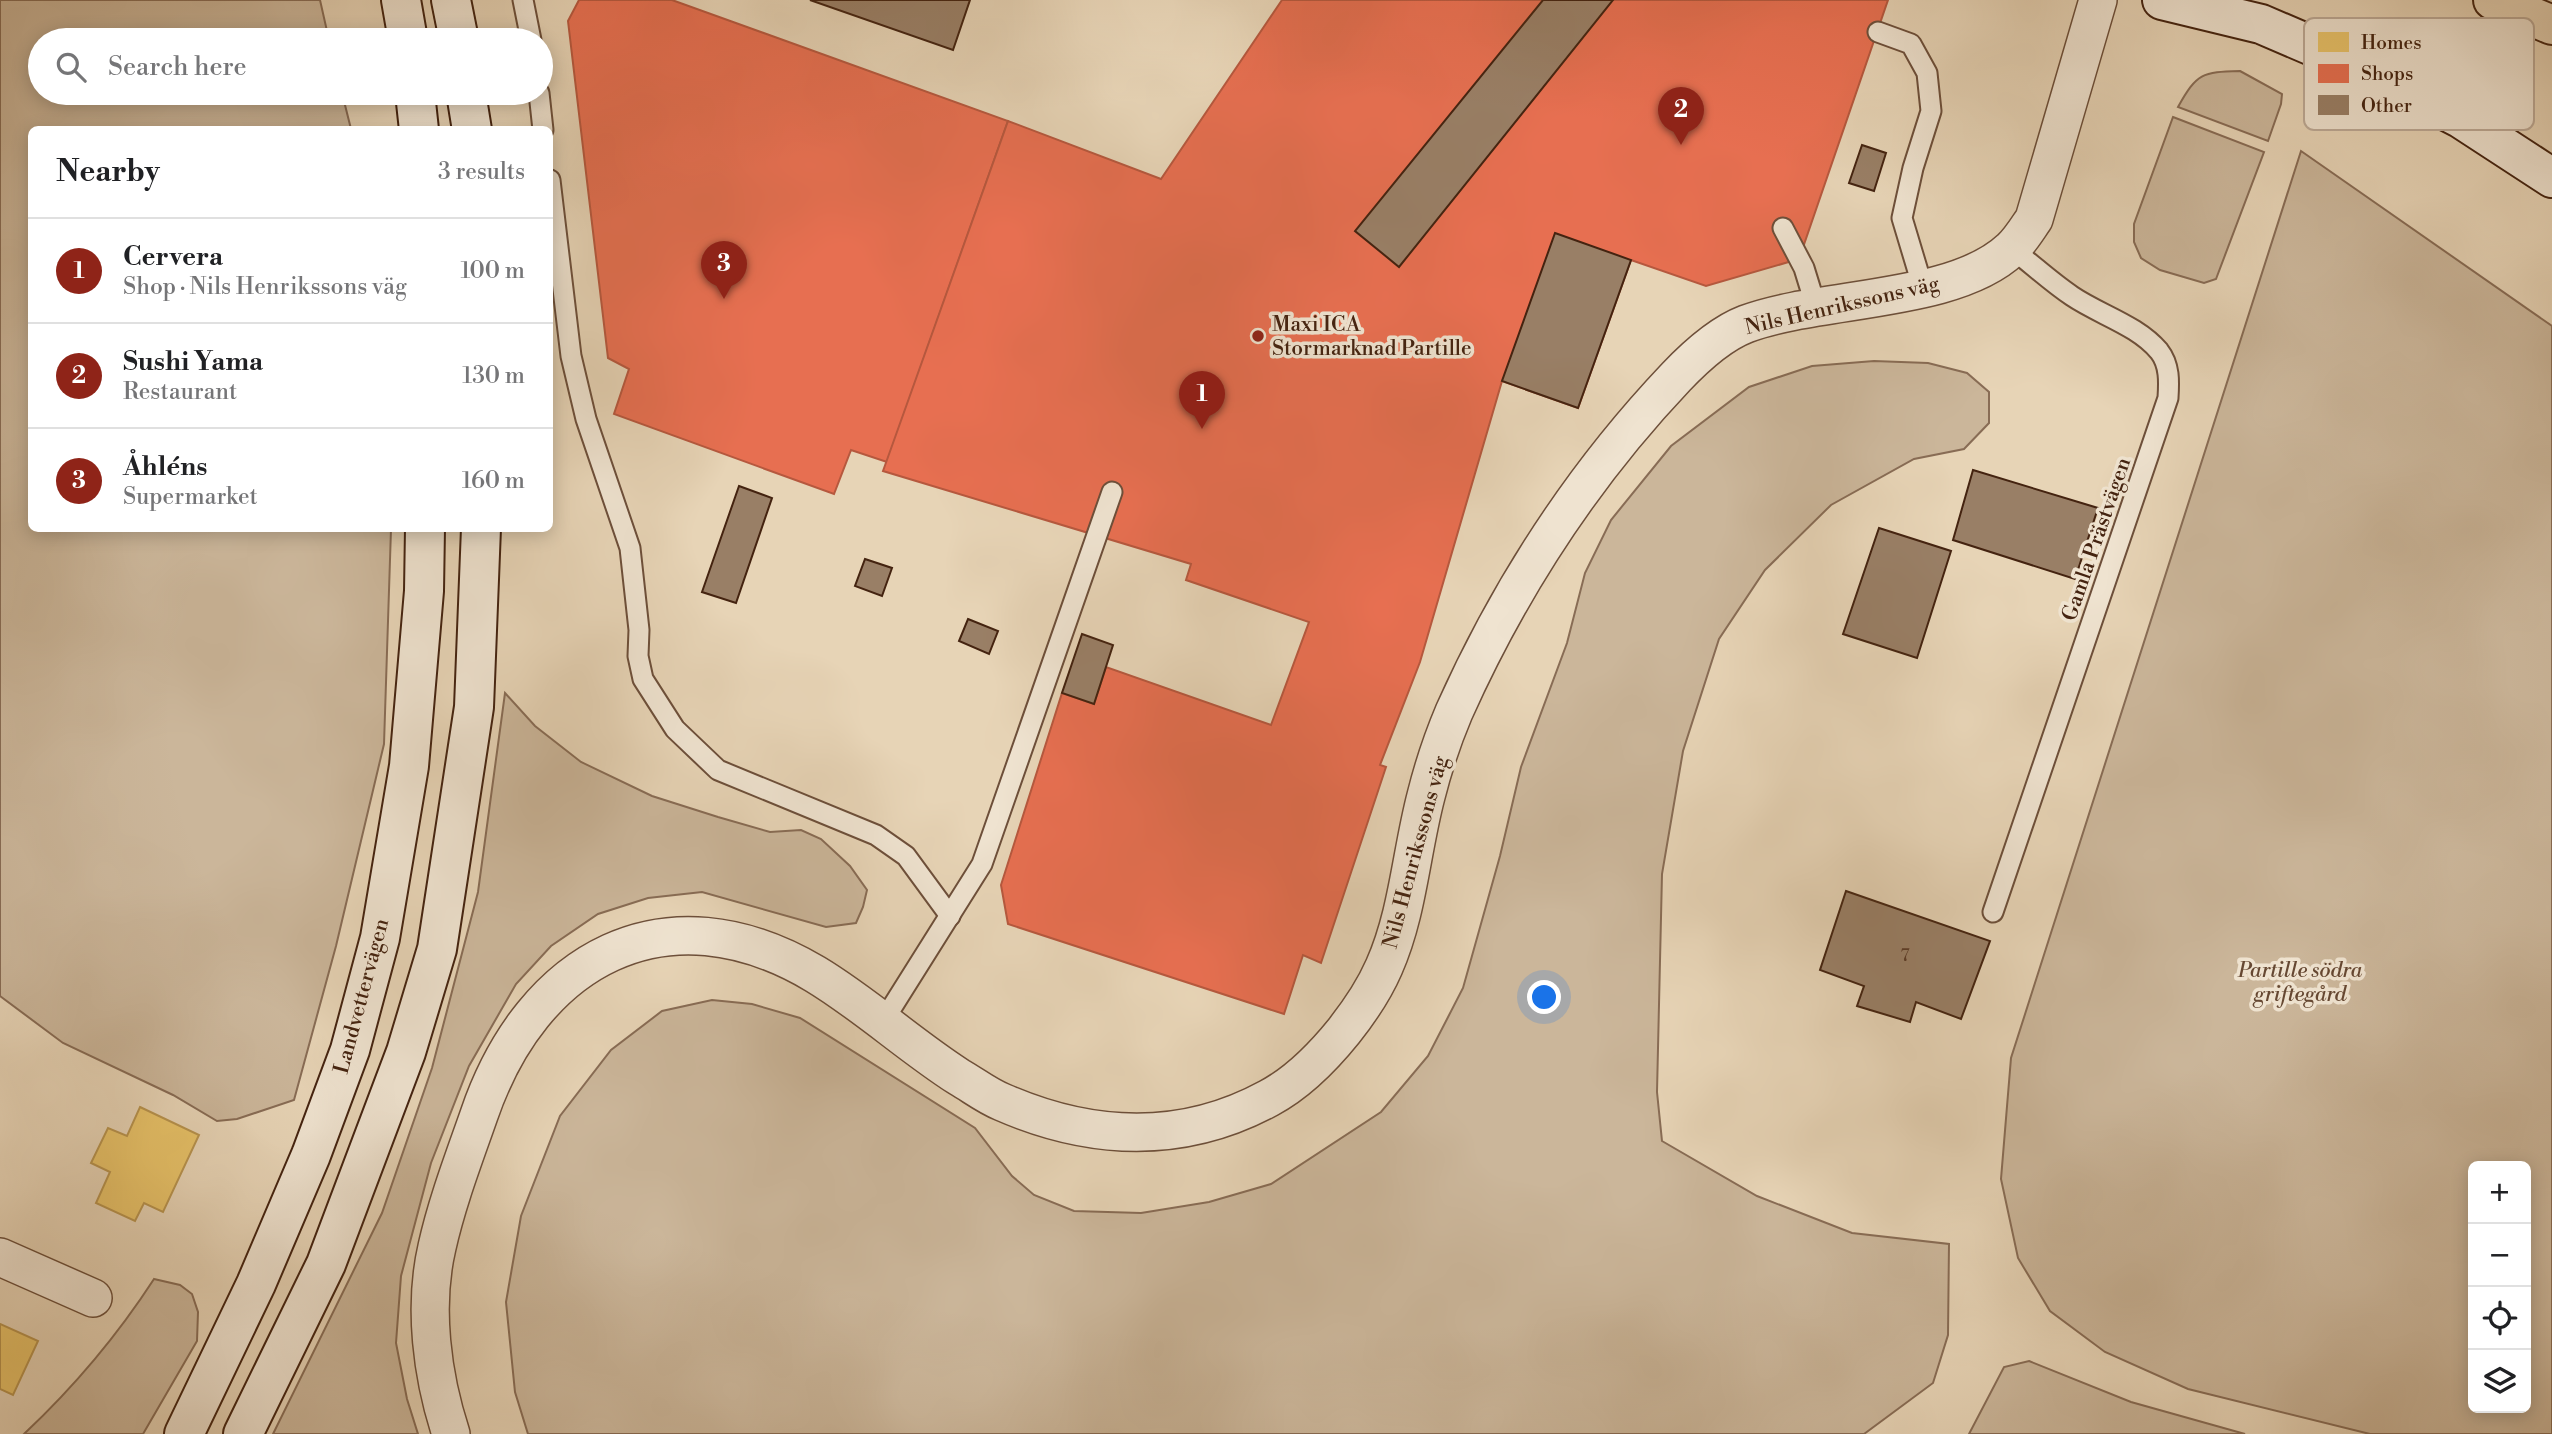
<!DOCTYPE html>
<html lang="en">
<head>
<meta charset="utf-8">
<style>
  body { margin:0; font-family:"Libre Bodoni",serif; background:#f6f6f6; color:#202124 }
  .controls { position:absolute; right:21px; bottom:21px; display:grid; overflow:hidden; border-radius:10px; box-shadow:0 4px 18px #0003 }
  .controls button { width:63px; height:63px; display:grid; place-items:center; padding:0; border:0; border-bottom:2px solid #e0e0e0; background:#fff; color:#202124; font:35px sans-serif }
  .you { position:absolute; left:1545px; top:998px; width:24px; height:24px; margin:-18px; border:5px solid #fff; border-radius:50%; background:#1a73e8; box-shadow:0 0 0 10px #1a73e833 }
  .badge { display:grid; place-items:center; width:46px; height:46px; border-radius:50%; background:#8f2418; color:#fff; font-size:23px; font-weight:700 }
  .pin { position:absolute; translate:-50% -58px; filter:drop-shadow(0 2px 4px #0008) }
  .pin::after { content:''; position:absolute; top:37px; width:24px; height:21px; background:inherit; clip-path:polygon(0 0,100% 0,50% 100%) }
  .list { margin:0; padding:0; list-style:none }
  h2 { display:flex; justify-content:space-between; align-items:center; height:91px; margin:0; padding:0 28px; font-size:30px }
  h2 small { font-size:23px; font-weight:400; color:#757577 }
  .list li { display:grid; grid-template-columns:46px 1fr auto; gap:21px; align-items:center; box-sizing:border-box; height:105px; padding:0 28px; border-top:2px solid #e0e0e0 }
  .list b { display:block; font-size:26px; white-space:nowrap }
  .list p { margin:0; font-size:23px; white-space:nowrap; color:#757577 }
  .list em { font-size:23px; font-style:normal; color:#757577 }
  .icon { flex:none; width:38px; height:38px; fill:none; stroke:currentColor; stroke-width:2; stroke-linecap:round; stroke-linejoin:round }
  .map { position:relative; flex:none; width:2552px; height:1434px; overflow:hidden }
  .search { position:absolute; background:#fff; box-shadow:0 4px 18px #0003; left:28px; top:28px; width:525px; height:77px; display:flex; align-items:center; gap:18px; box-sizing:border-box; padding:0 24px; border-radius:38px; color:#757577; font-size:26px }
  .panel { position:absolute; background:#fff; box-shadow:0 4px 18px #0003; left:28px; top:126px; width:525px; height:406px; border-radius:10px }
  .map>svg:first-child { display:block }
  .green { fill:#cbb69a; stroke:#886c55; stroke-width:2; fill-rule:evenodd }
  .homes { fill:#e9c46a; stroke:#b8944f; stroke-width:2 }
  .shops { fill:#e76f51; stroke:#b6583e; stroke-width:2 }
  .building { fill:#997f66; stroke:#442310; stroke-width:2 }
  .lines { fill:none; stroke-linecap:round; stroke-linejoin:round }
  .lane-casing { stroke:#6d4f3a; stroke-width:23 }
  .street-casing { stroke:#6d4f3a; stroke-width:40 }
  .secondary-casing { stroke:#442310; stroke-width:42 }
  .highway-casing { stroke:#442310; stroke-width:42 }
  .lane { stroke:#efe3d0; stroke-width:19 }
  .street { stroke:#efe3d0; stroke-width:37 }
  .secondary { stroke:#efe3d0; stroke-width:38 }
  .highway { stroke:#e7d4b6; stroke-width:38 }
  .poi-dot { fill:#8f2418; stroke:#efe3d0; stroke-width:2.5 }
  .labels { text-anchor:middle; stroke-width:7; stroke-linejoin:round; paint-order:stroke }
  .number-label { font-size:18px; fill:#593a26 }
  .street-label { font-size:21px; fill:#442310; stroke:#efe3d0 }
  .poi-label { font-size:21px; fill:#442310; stroke:#efe3d0; text-anchor:start }
  .park-label { font-size:21px; font-style:italic; fill:#664832; stroke:#efe3d0 }
  .key { fill:#efe3d0; stroke:#bca996; stroke-width:2 }
  .key-label { font-size:19px; fill:#442310 }
</style>
</head>
<body>
<div class="map">
<svg width="2552" height="1434" viewBox="0 0 2552 1434">
  <rect width="100%" height="100%" fill="#e7d4b6"/>
  <filter id="stains"><feTurbulence type="fractalNoise" baseFrequency=".00286" numOctaves="4"/><feColorMatrix values="0 0 0 0 .2 0 0 0 0 .09 0 0 0 0 .02 0 0 0 .5 -.17"/></filter>
  <radialGradient id="worn" r=".72"><stop offset=".6" stop-color="#630" stop-opacity="0"/><stop offset="1" stop-color="#630" stop-opacity=".3"/></radialGradient>
  <!-- green -->
  <g class="green">
    <path d="M 0,0 L 320,0 L 329,40 L 40,40 L 40,93 L 342,93 L 351,129 L 32,130 L 32,528 L 391,529 L 384,744 L 336,946 L 294,1100 L 237,1119 L 217,1121 L 173,1095 L 63,1043 L 0,996 Z"/>
    <path d="M 2240,71 L 2282,94 L 2281,104 L 2268,141 L 2178,107 C 2197,73 2202,72 2240,71 Z"/>
    <path d="M 2173,117 L 2264,152 L 2216,279 L 2204,283 L 2160,270 L 2141,258 L 2134,242 L 2134,224 Z"/>
    <path d="M 2301,151 L 2552,326 L 2552,1434 L 2370,1434 L 2188,1389 L 2105,1352 L 2050,1311 L 2018,1258 L 2001,1179 L 2011,1058 ZM 2473,1166 L 2526,1166 L 2526,1408 L 2473,1408 Z"/>
    <path d="M 1874,361 L 1928,363 L 1967,373 L 1989,392 L 1989,423 L 1964,449 L 1914,459 L 1831,505 L 1765,570 L 1719,639 L 1683,751 L 1662,874 L 1657,1092 L 1662,1141 L 1757,1196 L 1852,1233 L 1949,1244 L 1948,1335 L 1933,1383 L 1864,1434 L 528,1434 L 515,1392 L 506,1302 L 521,1216 L 560,1116 L 611,1050 L 662,1011 L 712,1000 L 752,1004 L 800,1018 L 975,1128 L 1012,1176 L 1034,1195 L 1074,1211 L 1141,1213 L 1209,1202 L 1271,1184 L 1381,1112 L 1428,1056 L 1463,988 L 1500,856 L 1521,767 L 1567,643 L 1585,573 L 1611,520 L 1671,446 L 1749,387 L 1812,366 Z"/>
    <path d="M 505,693 L 535,726 L 581,762 L 652,796 L 718,817 L 770,832 L 801,830 L 821,839 L 850,866 L 867,890 L 863,907 L 856,923 L 826,927 L 702,892 L 648,898 L 598,914 L 551,946 L 516,984 L 469,1066 L 431,1163 L 401,1276 L 396,1343 L 407,1399 L 418,1434 L 273,1434 L 382,1213 L 432,1068 L 478,892 Z"/>
    <path d="M 154,1279 L 180,1285 L 192,1294 L 198,1312 L 197,1341 L 143,1434 L 24,1434 C 74,1387 117,1336 154,1279 Z"/>
    <path d="M 2029,1361 L 2131,1402 L 2245,1434 L 1969,1434 L 2004,1367 Z"/>
  </g>
  <!-- homes -->
  <g class="homes">
    <path d="M 140,1107 L 199,1135 L 163,1212 L 144,1203 L 135,1221 L 96,1203 L 110,1172 L 91,1163 L 108,1128 L 127,1136 Z"/>
    <path d="M 0,1324 L 38,1341 L 13,1395 L 0,1389 Z"/>
  </g>
  <!-- shops -->
  <g class="shops">
    <path d="M 579,0 L 672,0 L 1008,121 L 887,462 L 851,450 L 834,494 L 614,414 L 629,369 L 608,358 L 568,21 Z"/>
    <path d="M 1282,0 L 1888,0 L 1799,259 L 1706,286 L 1631,260 L 1578,408 L 1502,381 L 1420,662 L 1380,765 L 1386,767 L 1321,963 L 1303,955 L 1284,1014 L 1008,924 L 1001,885 L 1062,693 L 1094,704 L 1106,667 L 1271,725 L 1309,622 L 1186,580 L 1191,564 L 883,471 L 1008,121 L 1161,179 Z"/>
  </g>
  <!-- building -->
  <g class="building">
    <path d="M 810,0 L 970,0 L 953,50 Z"/>
    <path d="M 1543,0 L 1613,0 L 1399,267 L 1355,231 Z"/>
    <path d="M 1862,145 L 1886,153 L 1874,191 L 1849,183 Z"/>
    <path d="M 1555,233 L 1631,260 L 1578,408 L 1502,381 Z"/>
    <path d="M 1973,470 L 2098,508 L 2075,579 L 1953,540 Z"/>
    <path d="M 739,486 L 772,498 L 736,603 L 702,592 Z"/>
    <path d="M 1879,528 L 1951,551 L 1917,658 L 1843,634 Z"/>
    <path d="M 865,559 L 892,568 L 882,596 L 855,586 Z"/>
    <path d="M 968,619 L 998,631 L 989,654 L 959,641 Z"/>
    <path d="M 1082,634 L 1113,645 L 1094,704 L 1062,693 Z"/>
    <path d="M 1846,891 L 1990,941 L 1961,1019 L 1916,1002 L 1910,1022 L 1857,1006 L 1864,986 L 1820,970 Z"/>
  </g>
  <g class="lines">
    <defs>
      <g id="lane">
        <path d="M 523,0 L 531,40"/>
        <path d="M 1878,32 L 1911,44 L 1927,73 L 1931,111 L 1913,168 L 1902,218 L 1923,288"/>
        <path d="M 539,93 L 543,130"/>
        <path d="M 550,180 L 571,356 L 586,419 L 630,548 L 639,630 L 638,656 L 643,679 L 675,729 L 718,770 L 876,835 L 906,856 L 950,916"/>
        <path d="M 1783,228 L 1804,268 L 1816,307"/>
        <path d="M 1993,912 L 2168,398 C 2169,382 2170,365 2159,351 C 2137,325 2100,315 2072,296 C 2051,282 2032,264 2012,249"/>
        <path d="M 882,1023 L 982,864 L 1112,492"/>
      </g>
      <g id="street">
        <path d="M 0,1257 L 93,1298"/>
        <path d="M 451,1434 C 432,1376 423,1307 437,1247 C 447,1202 464,1158 479,1115 C 532,959 665,885 815,974 C 865,1004 909,1045 959,1077 C 973,1085 987,1096 1002,1102 C 1091,1141 1183,1145 1269,1098 C 1299,1082 1323,1057 1344,1031 C 1359,1012 1374,990 1384,967 C 1408,913 1411,853 1426,796 C 1433,768 1443,738 1454,712 C 1509,589 1583,475 1676,377 C 1695,357 1720,334 1746,324 C 1821,296 1954,303 2011,249 C 2020,241 2027,229 2034,219 L 2098,0"/>
      </g>
      <g id="secondary">
        <path d="M 401,0 L 408,40"/>
        <path d="M 451,0 L 459,40"/>
        <path d="M 2162,0 L 2261,24 L 2359,66 L 2460,118 L 2552,178"/>
        <path d="M 415,93 L 419,130"/>
        <path d="M 466,93 L 472,130"/>
        <path d="M 184,1434 L 256,1284 L 311,1155 L 350,1050 L 380,938 L 409,766 L 424,591 L 425,528"/>
        <path d="M 243,1434 L 326,1264 L 406,1052 L 437,949 L 474,707 L 481,528"/>
      </g>
      <path id="highway" d="M 2493,0 L 2552,25"/>
    </defs>
    <!-- lane casing -->
    <use href="#lane" class="lane-casing"/>
    <!-- street casing -->
    <use href="#street" class="street-casing"/>
    <!-- secondary casing -->
    <use href="#secondary" class="secondary-casing"/>
    <!-- highway casing -->
    <use href="#highway" class="highway-casing"/>
    <!-- lane -->
    <use href="#lane" class="lane"/>
    <!-- street -->
    <use href="#street" class="street"/>
    <!-- secondary -->
    <use href="#secondary" class="secondary"/>
    <!-- highway -->
    <use href="#highway" class="highway"/>
  </g>
  <!-- markers -->
  <circle class="poi-dot" cx="1258" cy="336" r="7"/>
  <g class="labels">
    <!-- number labels -->
    <g class="number-label">
      <text x="1905" y="961">7</text>
    </g>
    <!-- street labels -->
    <g class="street-label">
      <text transform="translate(1842 305) rotate(-13)" y="7">Nils Henrikssons väg</text>
      <text transform="translate(2096 539) rotate(-71)" y="7">Gamla Prästvägen</text>
      <text transform="translate(1415 852) rotate(-75)" y="7">Nils Henrikssons väg</text>
      <text transform="translate(361 996) rotate(-75)" y="7">Landvettervägen</text>
    </g>
    <!-- poi labels -->
    <g class="poi-label">
      <text x="1272" y="331">Maxi ICA<tspan x="1272" dy="24">Stormarknad Partille</tspan></text>
    </g>
    <!-- park labels -->
    <g class="park-label">
      <text x="2300" y="977">Partille södra<tspan x="2300" dy="24">griftegård</tspan></text>
    </g>
  </g>
  <!-- legend -->
  <rect x="2304" y="18" width="230" height="112" rx="10" class="key"/>
  <rect x="2318" y="32" width="31" height="20" fill="#e9c46a"/>
  <rect x="2318" y="64" width="31" height="19" fill="#e76f51"/>
  <rect x="2318" y="95" width="31" height="20" fill="#997f66"/>
  <g class="key-label">
    <text x="2361" y="49">Homes</text>
    <text x="2361" y="80">Shops</text>
    <text x="2361" y="112">Other</text>
  </g>
  <rect width="100%" height="100%" filter="url(#stains)"/>
  <rect width="100%" height="100%" fill="url(#worn)"/>
</svg>
<div class="controls">
<button>+</button>
<button>−</button>
<button><svg class="icon" aria-label="locate" viewBox="0 0 24 24"><circle cx="12" cy="12" r="6"/><path d="M12 2v4M12 18v4M2 12h4M18 12h4"/></svg></button>
<button><svg class="icon" aria-label="layers" viewBox="0 0 24 24"><path d="M12 4l9 5-9 5-9-5zM3 14l9 5 9-5"/></svg></button>
</div>
<div class="you"></div>
<div class="pin badge" style="left:1202px;top:429px">1</div>
<div class="pin badge" style="left:1681px;top:145px">2</div>
<div class="pin badge" style="left:724px;top:299px">3</div>
<div class="search"><svg class="icon" aria-label="search" viewBox="0 0 24 24"><circle cx="10" cy="10" r="6"/><path d="M15 15l6 6"/></svg>Search here</div>
<section class="panel">
<h2>Nearby<small>3 results</small></h2>
<ul class="list">
<li><span class="badge">1</span><div><b>Cervera</b><p>Shop · Nils Henrikssons väg</p></div><em>100 m</em></li>
<li><span class="badge">2</span><div><b>Sushi Yama</b><p>Restaurant</p></div><em>130 m</em></li>
<li><span class="badge">3</span><div><b>Åhléns</b><p>Supermarket</p></div><em>160 m</em></li>
</ul>
</section>
</div>
</body>
</html>
